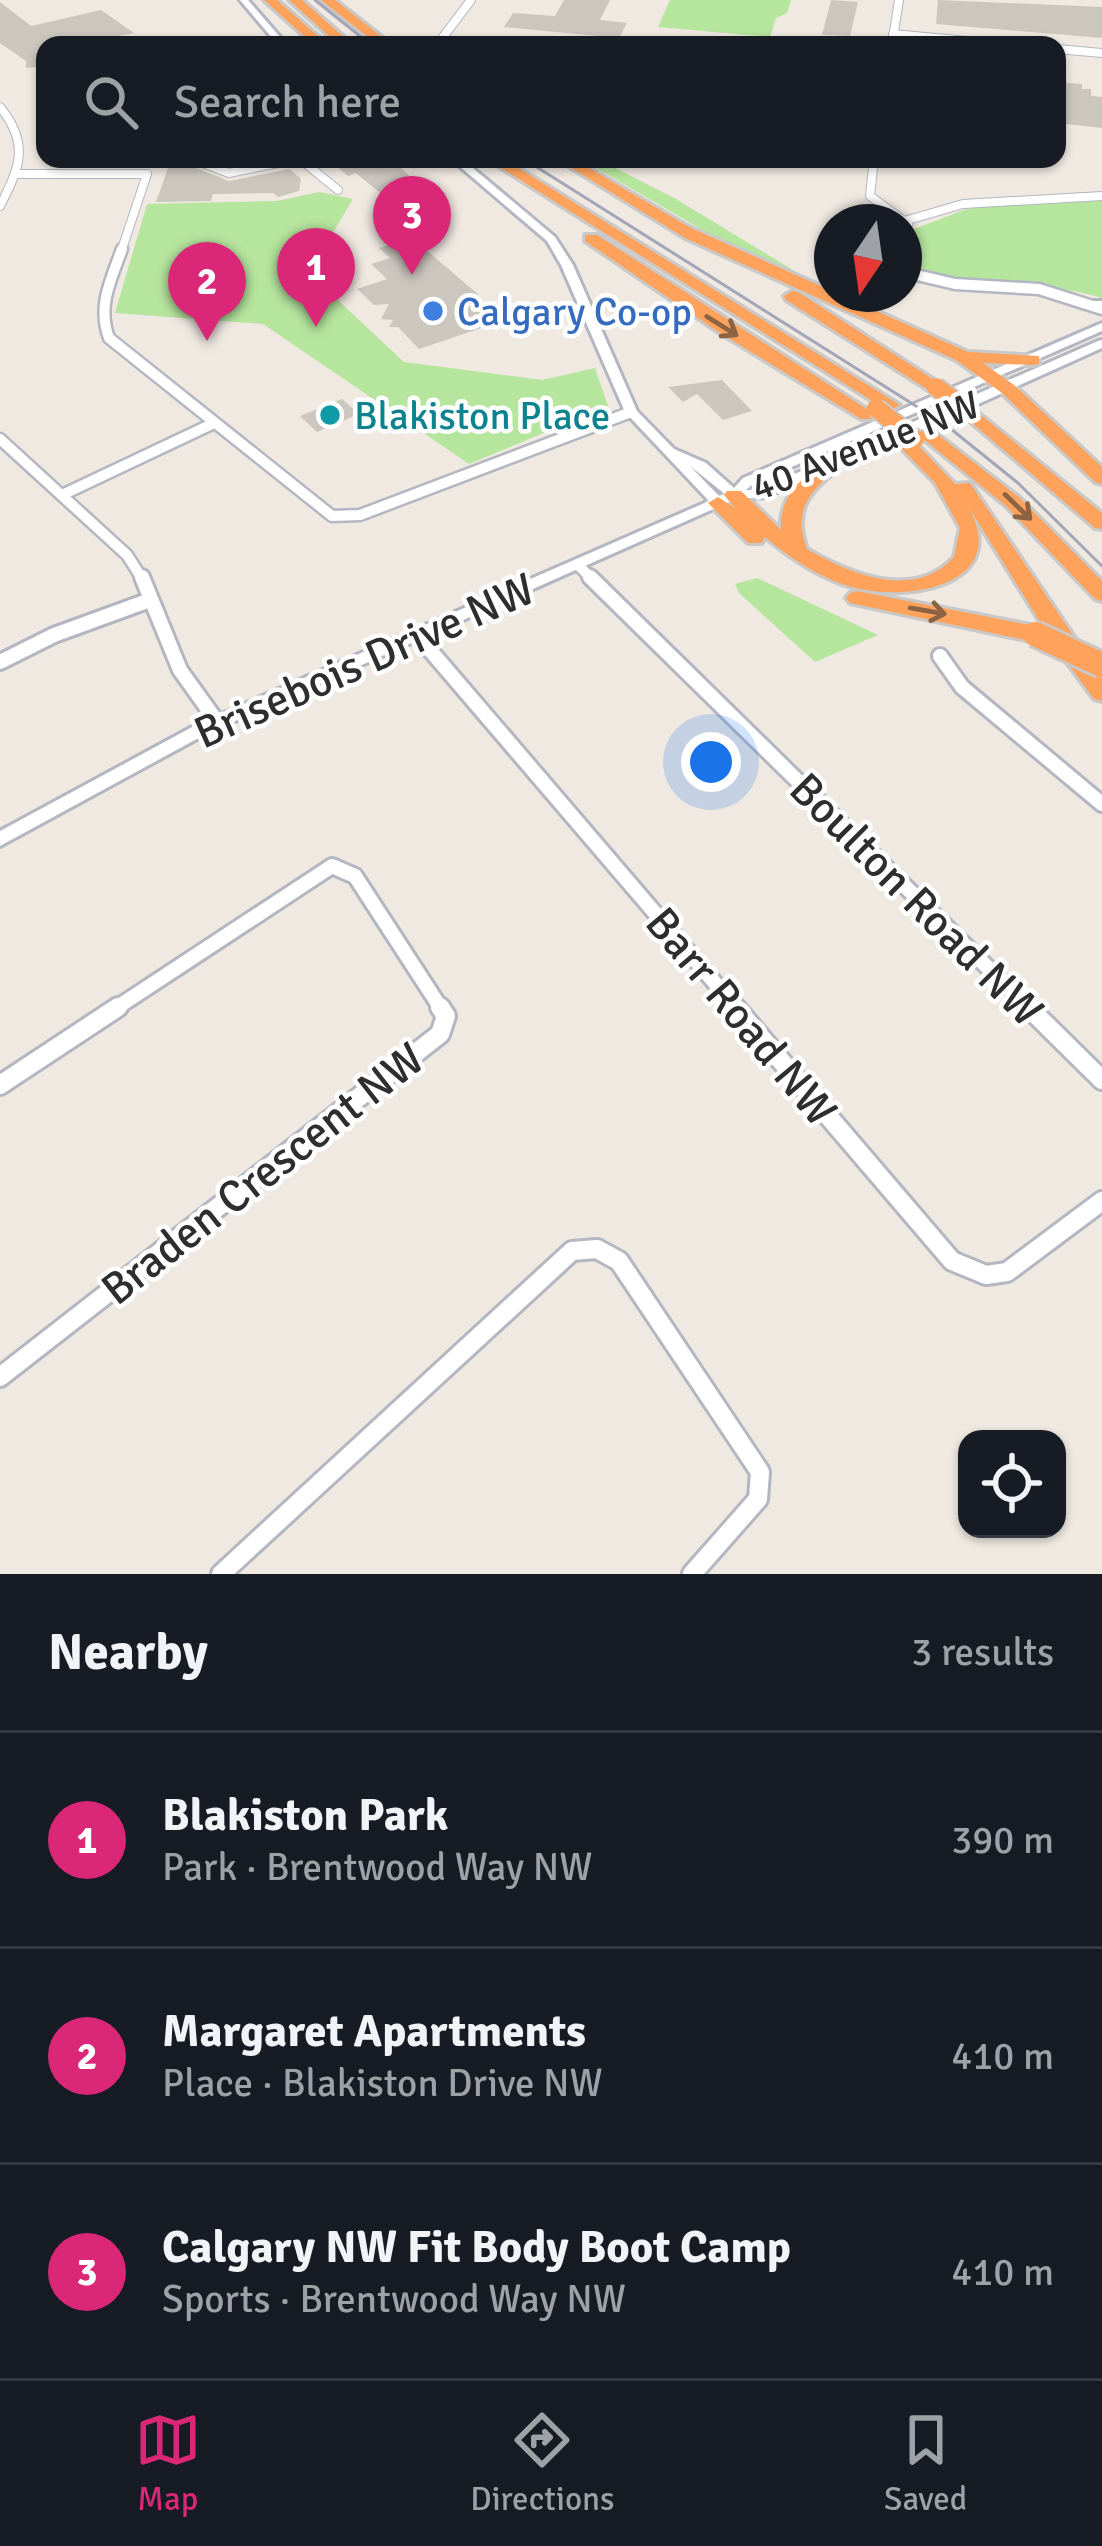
<!DOCTYPE html>
<html lang="en">
<head>
<meta charset="utf-8">
<style>
  body { margin:0; font-family:Signika,sans-serif; background:#242831; color:#f1f3f6 }
  .controls { position:absolute; right:36px; bottom:36px; display:grid; overflow:hidden; border-radius:24px; box-shadow:0 3px 9px #0004 }
  .controls button { width:108px; height:108px; display:grid; place-items:center; padding:0; border:0; border-bottom:3px solid #363941; background:#171b24; color:#f1f3f6; font:60px sans-serif }
  .compass { position:absolute; left:814px; top:204px; width:108px; height:108px; border-radius:50%; background:#171b24; box-shadow:0 3px 9px #0004; rotate:193deg }
  .you { position:absolute; left:711px; top:762px; width:42px; height:42px; margin:-30px; border:9px solid #fff; border-radius:50%; background:#1a73e8; box-shadow:0 0 0 18px #1a73e833 }
  .badge { display:grid; place-items:center; width:78px; height:78px; border-radius:50%; background:#db2777; color:#fff; font-size:39px; font-weight:700 }
  .pin { position:absolute; translate:-50% -99px; filter:drop-shadow(0 3px 6px #0008) }
  .pin::after { content:''; position:absolute; top:63px; width:42px; height:36px; background:inherit; clip-path:polygon(0 0,100% 0,50% 100%) }
  .list { margin:0; padding:0; list-style:none }
  h2 { display:flex; justify-content:space-between; align-items:center; height:156px; margin:0; padding:0 48px; font-size:51px }
  h2 small { font-size:39px; font-weight:400; color:#9ea1a6 }
  .list li { display:grid; grid-template-columns:78px 1fr auto; gap:36px; align-items:center; box-sizing:border-box; height:216px; padding:0 48px; border-top:3px solid #363941 }
  .list b { display:block; font-size:45px; white-space:nowrap }
  .list p { margin:0; font-size:39px; white-space:nowrap; color:#9ea1a6 }
  .list em { font-size:39px; font-style:normal; color:#9ea1a6 }
  .icon { flex:none; width:66px; height:66px; fill:none; stroke:currentColor; stroke-width:2; stroke-linecap:round; stroke-linejoin:round }
  .map { position:relative; flex:none; width:1102px; height:1574px; overflow:hidden }
  .search { position:absolute; background:#171b24; box-shadow:0 3px 9px #0004; left:36px; right:36px; top:36px; height:132px; display:flex; align-items:center; gap:30px; box-sizing:border-box; padding:0 42px; border-radius:24px; color:#9ea1a6; font-size:45px }
  .sheet { height:804px; background:#171b24 }
  nav { display:flex; justify-content:space-around; align-items:center; box-sizing:border-box; height:168px; border-top:3px solid #363941; background:#171b24; font-size:33px; color:#9ea1a6 }
  nav a { display:grid; justify-items:center; gap:6px }
  nav .on { color:#db2777 }
  .map>svg:first-child { display:block }
  .green { fill:#b6e59e }
  .building { fill:#cbc7bf }
  .lines { fill:none; stroke-linecap:round; stroke-linejoin:round }
  .minor-far3-casing { stroke:#b4b7c1; stroke-width:10 }
  .minor-far2-casing { stroke:#b4b7c1; stroke-width:15 }
  .minor-far1-casing { stroke:#b4b7c1; stroke-width:20 }
  .minor-casing { stroke:#b4b7c1; stroke-width:24 }
  .tertiary-casing { stroke:#b4b7c1; stroke-width:6 }
  .motorway-casing { stroke:#c9c9c9; stroke-width:6 }
  .minor-far3 { stroke:#fff; stroke-width:8 }
  .minor-far2 { stroke:#fff; stroke-width:10 }
  .minor-far1 { stroke:#fff; stroke-width:14 }
  .minor { stroke:#fff; stroke-width:18 }
  .tertiary { fill:#fff; fill-rule:evenodd }
  .motorway { fill:#ffa35c; fill-rule:evenodd }
  .tram { stroke:#a3a6b8; stroke-width:3 }
  .motorway-bridge-far1-casing { stroke:#c9c9c9; stroke-width:22; stroke-linecap:butt }
  .motorway-bridge-casing { stroke:#c9c9c9; stroke-width:30; stroke-linecap:butt }
  .motorway-bridge-far1 { stroke:#ffa35c; stroke-width:18 }
  .motorway-bridge { stroke:#ffa35c; stroke-width:24 }
  .oneway { stroke:#8c6343 }
  .shop-dot { fill:#3f7fe0; stroke:#fff; stroke-width:4.5 }
  .culture-dot { fill:#0f9aa8; stroke:#fff; stroke-width:4.5 }
  .labels { text-anchor:middle; stroke-width:9; stroke-linejoin:round; paint-order:stroke }
  .far-shop-label { font-size:39px; fill:#366cbe; stroke:#fff; text-anchor:start }
  .far-culture-label { font-size:39px; fill:#0d838f; stroke:#fff; text-anchor:start }
  .far-street-label { font-size:39px; fill:#2e2e2e; stroke:#fff }
  .street-label { font-size:45px; fill:#2e2e2e; stroke:#fff }
</style>
</head>
<body>
<div class="map">
<svg width="1102" height="1574" viewBox="0 0 1102 1574">
  <rect width="100%" height="100%" fill="#efe9e1"/>
  <!-- green -->
  <g class="green">
    <path d="M 670,0 L 791,0 L 787,13 L 776,18 L 770,37 L 658,27 Z"/>
    <path d="M 581,159 L 598,159 L 676,199 L 821,287 L 716,238 Z"/>
    <path d="M 319,192 L 353,199 L 312,268 L 313,277 L 404,362 L 542,380 L 595,368 L 608,406 L 469,464 L 263,324 L 115,313 L 147,204 L 277,201 Z"/>
    <path d="M 1047,201 L 1102,201 L 1102,298 C 1037,279 969,285 904,266 L 904,233 L 969,208 Z"/>
    <path d="M 757,578 L 878,635 L 815,662 L 739,593 L 735,584 Z"/>
  </g>
  <!-- building -->
  <g class="building">
    <path d="M 564,0 L 610,0 L 600,20 L 627,23 L 619,38 L 504,27 L 513,13 L 555,16 Z"/>
    <path d="M 831,0 L 858,2 L 850,36 L 822,35 Z"/>
    <path d="M 938,0 L 1102,7 L 1102,38 L 936,24 Z"/>
    <path d="M 0,2 L 31,26 L 101,10 L 134,33 L 119,36 L 129,45 L 45,45 L 45,66 L 26,68 L 26,61 L 0,43 Z"/>
    <path d="M 1057,82 L 1082,84 L 1082,89 L 1091,89 L 1091,96 L 1102,97 L 1102,128 L 1057,123 Z"/>
    <path d="M 328,159 L 392,159 L 429,195 L 413,200 L 403,192 L 380,193 L 356,173 L 348,176 Z"/>
    <path d="M 186,164 L 229,181 L 290,169 L 301,179 L 299,191 L 278,197 L 273,193 L 213,194 L 211,201 L 156,202 L 169,165 Z"/>
    <path d="M 412,238 L 479,295 L 470,298 L 499,322 L 419,349 L 398,327 L 389,327 L 393,320 L 381,319 L 389,304 L 374,305 L 357,289 L 387,279 L 371,264 L 390,258 L 379,248 Z"/>
    <path d="M 722,380 L 752,411 L 723,420 L 697,394 L 683,402 L 668,387 Z"/>
    <path d="M 342,399 L 359,414 L 317,432 L 300,416 Z"/>
  </g>
  <g class="lines">
    <defs>
      <g id="minor-far3">
        <path d="M 893,34 L 1011,45"/>
        <path d="M 437,45 L 471,0"/>
        <path d="M 892,45 L 899,0"/>
        <path d="M 1057,49 L 1102,53"/>
        <path d="M 0,107 C 30,144 20,167 0,206"/>
        <path d="M 192,159 L 229,173 L 298,159"/>
        <path d="M 300,159 L 338,190"/>
        <path d="M 874,159 L 870,196 L 908,224"/>
        <path d="M 16,174 L 147,174 L 121,252"/>
        <path d="M 901,222 L 963,204 L 1102,196"/>
        <path d="M 825,236 L 832,237"/>
      </g>
      <g id="minor-far2">
        <path d="M 122,249 C 111,280 97,306 109,338 L 332,516 L 360,515 L 631,412"/>
        <path d="M 904,272 L 955,284 L 1039,289 L 1102,309"/>
        <path d="M 0,439 L 127,555 L 143,580"/>
        <path d="M 64,494 L 212,424"/>
        <path d="M 579,566 L 593,580"/>
      </g>
      <g id="minor-far1">
        <path d="M 142,577 L 180,670 L 218,723"/>
        <path d="M 590,577 L 1031,1010"/>
        <path d="M 418,636 L 738,1010"/>
        <path d="M 940,656 L 962,687 L 1102,804"/>
        <path d="M 0,662 L 54,635 L 150,600"/>
        <path d="M 113,1010 L 332,866 L 355,876 L 442,1010"/>
      </g>
      <g id="minor">
        <path d="M 735,1007 L 952,1261 L 986,1275 L 1007,1272 L 1102,1201"/>
        <path d="M 1028,1007 L 1102,1080"/>
        <path d="M 0,1085 L 118,1007"/>
        <path d="M 0,1377 L 440,1034 L 446,1016 L 440,1007"/>
        <path d="M 221,1574 L 572,1251 L 597,1249 L 619,1261 L 760,1472 L 758,1499 L 692,1574"/>
      </g>
      <g id="tertiary">
        <path d="M 240,0 L 248,0 L 287,45 L 278,45 Z"/>
        <path d="M 451,159 L 462,159 L 555,237 L 573,265 L 637,411 L 674,449 L 706,463 L 734,488 L 743,478 L 1102,323 L 1102,331 L 753,484 L 746,490 L 758,490 L 1098,341 L 1102,340 L 1102,348 L 836,468 L 765,497 L 736,499 L 206,734 L 0,846 L 0,831 L 194,726 L 709,501 L 625,412 L 561,265 L 547,241 ZM 690,466 L 725,494 L 719,496 Z"/>
        <path d="M 1089,301 L 1102,301 L 1102,307 L 1089,305 Z"/>
      </g>
      <g id="motorway">
        <path d="M 264,0 L 277,0 L 328,45 L 314,45 Z"/>
        <path d="M 289,0 L 302,0 L 353,45 L 339,45 Z"/>
        <path d="M 321,0 L 335,0 L 392,45 L 378,45 Z"/>
        <path d="M 487,159 L 504,159 L 900,405 L 891,410 L 885,409 Z"/>
        <path d="M 557,159 L 574,159 L 689,227 L 968,352 L 1039,356 L 1039,364 L 1033,365 L 983,363 L 1014,385 L 1102,467 L 1102,484 L 1095,482 L 1002,393 L 956,360 L 685,238 Z"/>
        <path d="M 585,235 L 597,235 L 876,415 L 873,419 L 861,419 L 720,333 L 585,241 Z"/>
        <path d="M 792,291 L 798,292 L 945,387 L 936,392 L 930,391 L 786,300 L 784,296 Z"/>
        <path d="M 971,407 L 1102,513 L 1102,529 L 1095,528 L 965,417 L 962,413 Z"/>
        <path d="M 928,427 L 1020,498 L 1102,581 L 1102,601 L 1095,599 L 1006,506 L 921,437 L 919,433 Z"/>
        <path d="M 905,437 L 912,439 L 955,484 L 970,483 L 1102,678 L 1102,701 L 1094,699 L 1057,649 L 968,506 C 1014,588 900,604 845,585 C 815,575 789,557 765,537 L 762,543 L 748,543 L 708,503 L 718,497 L 735,508 L 724,495 L 727,491 L 741,491 L 781,530 C 779,498 800,479 824,461 L 838,461 L 838,469 C 808,492 793,511 807,549 C 850,574 914,601 954,557 L 960,528 L 935,483 L 896,443 Z"/>
        <path d="M 857,591 L 1035,626 L 1046,634 L 1035,642 L 850,603 L 846,598 L 850,593 Z"/>
      </g>
    </defs>
    <!-- minor-far3 casing -->
    <use href="#minor-far3" class="minor-far3-casing"/>
    <!-- minor-far2 casing -->
    <use href="#minor-far2" class="minor-far2-casing"/>
    <!-- minor-far1 casing -->
    <use href="#minor-far1" class="minor-far1-casing"/>
    <!-- minor casing -->
    <use href="#minor" class="minor-casing"/>
    <!-- tertiary casing -->
    <use href="#tertiary" class="tertiary-casing"/>
    <!-- motorway casing -->
    <use href="#motorway" class="motorway-casing"/>
    <!-- minor-far3 -->
    <use href="#minor-far3" class="minor-far3"/>
    <!-- minor-far2 -->
    <use href="#minor-far2" class="minor-far2"/>
    <!-- minor-far1 -->
    <use href="#minor-far1" class="minor-far1"/>
    <!-- minor -->
    <use href="#minor" class="minor"/>
    <!-- tertiary -->
    <use href="#tertiary" class="tertiary"/>
    <!-- motorway -->
    <use href="#motorway" class="motorway"/>
    <!-- tram -->
    <g class="tram">
      <path d="M 315,0 L 371,45"/>
      <path d="M 524,159 L 946,425 L 1018,483 L 1102,566"/>
    </g>
    <defs>
      <g id="motorway-bridge-far1">
        <path d="M 936,387 L 971,413"/>
        <path d="M 876,408 L 915,439"/>
      </g>
      <path id="motorway-bridge" d="M 1035,634 L 1102,665"/>
    </defs>
    <!-- motorway-bridge-far1 casing -->
    <use href="#motorway-bridge-far1" class="motorway-bridge-far1-casing"/>
    <!-- motorway-bridge casing -->
    <use href="#motorway-bridge" class="motorway-bridge-casing"/>
    <!-- motorway-bridge-far1 -->
    <use href="#motorway-bridge-far1" class="motorway-bridge-far1"/>
    <!-- motorway-bridge -->
    <use href="#motorway-bridge" class="motorway-bridge"/>
  </g>
  <!-- one-way arrows -->
  <defs><path id="oneway-shaft" d="M-6 0H5M1.5-3L5.5 0L1.5 3" fill="none" stroke-width="1.6" stroke-linecap="round" stroke-linejoin="round" transform="scale(3)"/></defs>
  <g class="oneway">
    <use href="#oneway-shaft" transform="translate(722 326) rotate(32)"/>
    <use href="#oneway-shaft" transform="translate(1018 507) rotate(44)"/>
    <use href="#oneway-shaft" transform="translate(928 611) rotate(10)"/>
  </g>
  <!-- markers -->
  <circle class="shop-dot" cx="433" cy="311" r="12"/>
  <circle class="culture-dot" cx="330" cy="415" r="12"/>
  <g class="labels">
    <!-- far-shop labels -->
    <g class="far-shop-label">
      <text x="457" y="325">Calgary Co-op</text>
    </g>
    <!-- far-culture labels -->
    <g class="far-culture-label">
      <text x="354" y="429">Blakiston Place</text>
    </g>
    <!-- far-street labels -->
    <g class="far-street-label">
      <text transform="translate(865 445) rotate(-21)" y="14">40 Avenue NW</text>
    </g>
    <!-- street labels -->
    <g class="street-label">
      <text transform="translate(364 660) rotate(-24)" y="16">Brisebois Drive NW</text>
      <text transform="translate(917 899) rotate(45)" y="16">Boulton Road NW</text>
      <text transform="translate(742 1016) rotate(50)" y="16">Barr Road NW</text>
      <text transform="translate(262 1173) rotate(-38)" y="16">Braden Crescent NW</text>
    </g>
  </g>
</svg>
<div class="controls">
<button><svg class="icon" aria-label="locate" viewBox="0 0 24 24"><circle cx="12" cy="12" r="6"/><path d="M12 2v4M12 18v4M2 12h4M18 12h4"/></svg></button>
</div>
<svg class="compass" viewBox="-18 -18 36 36"><path d="M0-13l5 13h-10z" fill="#e53935"/><path d="M0 13l5-13h-10z" fill="#9ea1a6"/></svg>
<div class="you"></div>
<div class="pin badge" style="left:316px;top:327px">1</div>
<div class="pin badge" style="left:207px;top:341px">2</div>
<div class="pin badge" style="left:412px;top:275px">3</div>
<div class="search"><svg class="icon" aria-label="search" viewBox="0 0 24 24"><circle cx="10" cy="10" r="6"/><path d="M15 15l6 6"/></svg>Search here</div>
</div>
<section class="sheet">
<h2>Nearby<small>3 results</small></h2>
<ul class="list">
<li><span class="badge">1</span><div><b>Blakiston Park</b><p>Park · Brentwood Way NW</p></div><em>390 m</em></li>
<li><span class="badge">2</span><div><b>Margaret Apartments</b><p>Place · Blakiston Drive NW</p></div><em>410 m</em></li>
<li><span class="badge">3</span><div><b>Calgary NW Fit Body Boot Camp</b><p>Sports · Brentwood Way NW</p></div><em>410 m</em></li>
</ul>
</section>
<nav>
<a class="on"><svg class="icon" aria-label="map" viewBox="0 0 24 24"><path d="M3 6l6-2 6 2 6-2v14l-6 2-6-2-6 2zM9 4v14M15 6v14"/></svg>Map</a>
<a><svg class="icon" aria-label="directions" viewBox="0 0 24 24"><path d="M12 3l9 9-9 9-9-9zM9 14v-3h6M13 9l2 2-2 2"/></svg>Directions</a>
<a><svg class="icon" aria-label="saved" viewBox="0 0 24 24"><path d="M7 4h10v16l-5-4-5 4z"/></svg>Saved</a>
</nav>
</body>
</html>
